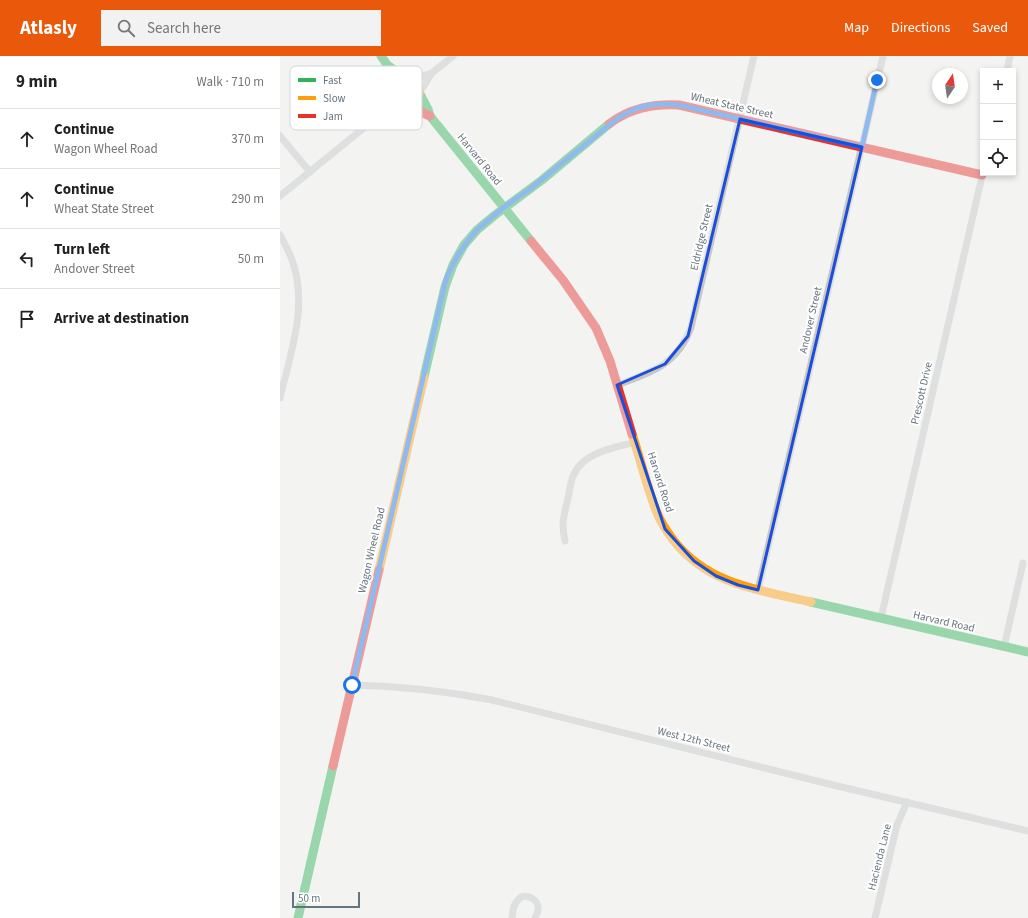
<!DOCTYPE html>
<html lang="en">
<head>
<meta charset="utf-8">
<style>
  body { margin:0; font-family:"Source Sans 3",sans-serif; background:#f2f2f2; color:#222 }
  .controls { position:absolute; right:12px; top:12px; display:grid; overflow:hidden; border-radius:0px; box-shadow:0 2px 6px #0003 }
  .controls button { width:36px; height:36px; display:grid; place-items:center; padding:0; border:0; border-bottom:1px solid #e0e0e0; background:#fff; color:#222; font:20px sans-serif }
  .compass { position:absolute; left:652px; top:12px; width:36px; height:36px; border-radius:50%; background:#fff; box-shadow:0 2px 6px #0003; rotate:13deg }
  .scale { position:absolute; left:12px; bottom:10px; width:68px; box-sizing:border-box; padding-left:4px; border:2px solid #66747f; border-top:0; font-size:11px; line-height:14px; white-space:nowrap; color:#66747f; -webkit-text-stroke:3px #fff; paint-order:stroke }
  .stop { position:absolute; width:12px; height:12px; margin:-9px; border:3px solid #1a73e8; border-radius:50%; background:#fff }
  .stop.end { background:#1a73e8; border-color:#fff; box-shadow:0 1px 4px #0008 }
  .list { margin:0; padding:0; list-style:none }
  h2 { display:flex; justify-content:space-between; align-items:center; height:52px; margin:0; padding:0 16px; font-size:17px }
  h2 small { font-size:13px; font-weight:400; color:#767676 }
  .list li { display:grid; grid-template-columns:26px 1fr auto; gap:12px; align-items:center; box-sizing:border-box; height:60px; padding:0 16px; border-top:1px solid #e0e0e0 }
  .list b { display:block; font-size:15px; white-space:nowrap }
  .list p { margin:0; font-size:13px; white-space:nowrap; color:#767676 }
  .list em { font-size:13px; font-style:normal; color:#767676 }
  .icon { flex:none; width:22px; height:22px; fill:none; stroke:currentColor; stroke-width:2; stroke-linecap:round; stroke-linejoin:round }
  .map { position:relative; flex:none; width:748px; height:862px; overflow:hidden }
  header { display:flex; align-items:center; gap:24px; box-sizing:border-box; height:56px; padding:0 20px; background:#ea580c; color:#fff }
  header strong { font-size:19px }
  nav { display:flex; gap:22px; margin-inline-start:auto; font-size:14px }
  .search { width:280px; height:36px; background:#f2f2f2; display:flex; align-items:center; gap:10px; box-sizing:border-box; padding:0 14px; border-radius:0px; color:#767676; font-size:15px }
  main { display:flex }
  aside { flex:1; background:#fff }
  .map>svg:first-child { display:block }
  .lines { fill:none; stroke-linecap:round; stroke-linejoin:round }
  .street { stroke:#c6c8c8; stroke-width:7 }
  .fast { stroke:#30b455; stroke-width:9 }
  .slow { stroke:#ff9f0a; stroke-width:9 }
  .jam { stroke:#e5322d; stroke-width:9 }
  .route { stroke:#1a73e8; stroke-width:5 }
  .marked { fill:none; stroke:#1d4ed8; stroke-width:3; stroke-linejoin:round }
  .labels { text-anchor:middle; stroke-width:4; stroke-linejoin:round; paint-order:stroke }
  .street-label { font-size:11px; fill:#66747f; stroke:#fff }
  .key { fill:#fff; stroke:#d1d5d9; stroke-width:1 }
  .key-label { font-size:11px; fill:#66747f }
</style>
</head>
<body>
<header>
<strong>Atlasly</strong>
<div class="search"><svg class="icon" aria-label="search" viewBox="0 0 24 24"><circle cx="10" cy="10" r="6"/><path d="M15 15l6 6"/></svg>Search here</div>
<nav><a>Map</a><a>Directions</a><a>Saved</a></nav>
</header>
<main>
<aside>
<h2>9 min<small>Walk · 710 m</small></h2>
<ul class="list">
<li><svg class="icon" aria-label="ahead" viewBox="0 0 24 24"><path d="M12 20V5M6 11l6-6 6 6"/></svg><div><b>Continue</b><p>Wagon Wheel Road</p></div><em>370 m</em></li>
<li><svg class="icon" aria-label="ahead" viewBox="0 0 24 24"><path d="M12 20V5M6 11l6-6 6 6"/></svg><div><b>Continue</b><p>Wheat State Street</p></div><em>290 m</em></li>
<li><svg class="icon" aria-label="left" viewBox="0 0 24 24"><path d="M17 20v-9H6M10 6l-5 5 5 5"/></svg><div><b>Turn left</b><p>Andover Street</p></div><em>50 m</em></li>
<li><svg class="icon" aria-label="arrive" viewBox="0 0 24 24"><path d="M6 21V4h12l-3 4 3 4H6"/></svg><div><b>Arrive at destination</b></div></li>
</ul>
</aside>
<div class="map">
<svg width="748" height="862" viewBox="0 0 748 862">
  <rect width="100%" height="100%" fill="#f3f3f2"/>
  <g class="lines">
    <!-- street -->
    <g class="street">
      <path d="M 727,15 L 730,0"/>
      <path d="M 131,25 L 145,19 L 152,17"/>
      <path d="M 140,36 L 152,17 L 173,0"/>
      <path d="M 107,53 L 114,52 L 125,45"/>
      <path d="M 0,80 L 30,116"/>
      <path d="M 0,140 L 107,53 L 119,36"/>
      <path d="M 0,179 C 5,188 10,197 13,207 C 28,251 10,299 0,342"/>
      <path d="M 337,329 C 372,316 398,308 411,271 L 474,0"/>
      <path d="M 285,485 C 281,468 284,459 288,442 C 290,435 290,425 294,418 C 304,396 334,392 355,386"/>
      <path d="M 478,534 L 603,0"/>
      <path d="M 601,562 L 703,116"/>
      <path d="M 724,591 L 743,507"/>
      <path d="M 72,629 C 119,630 166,635 212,644 L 549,728 L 748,775"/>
      <path d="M 232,862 C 233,856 233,848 238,844 C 243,837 256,841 258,850 C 259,854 257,858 255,862"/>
      <path d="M 595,862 L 617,769 L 627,746"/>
    </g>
    <!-- fast -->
    <g class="fast">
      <path d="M 101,0 C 109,10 113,21 119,33"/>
      <path d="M 109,10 L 129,25"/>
      <path d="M 140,38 L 148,53 L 150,60 L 251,185"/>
      <path d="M 144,321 L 165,231 L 173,209 L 184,189 L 197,174 L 215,159 L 262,124 L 329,68"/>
      <path d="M 531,546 L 748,596"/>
      <path d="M 18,862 L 53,710"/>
    </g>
    <!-- slow -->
    <g class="slow">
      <circle cx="129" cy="36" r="10"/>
      <path d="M 352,378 C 361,405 367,433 378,459 C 382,469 388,477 394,485 C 429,529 479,534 531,546"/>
      <path d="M 99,514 L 144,321"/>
    </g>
    <!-- jam -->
    <g class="jam">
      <path d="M 131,46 L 143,57 L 150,60"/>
      <path d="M 329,68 C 350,52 372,48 399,49 L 702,119"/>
      <path d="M 251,185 L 283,224 L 316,272 L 330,305 L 352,378"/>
      <path d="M 53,710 L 99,514"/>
    </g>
  </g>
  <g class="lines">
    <!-- route -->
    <path class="route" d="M 72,629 L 165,227 L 168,218 L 178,199 L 190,182 L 198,173 L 224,151 L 250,133 L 338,62 L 355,53 L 369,49 L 383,48 L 399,49 L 582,91 L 597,24"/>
  </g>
  <!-- marked area -->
  <path d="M0 0H748V862H0ZM 460,63 L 582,91 L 478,534 L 458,529 L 436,520 L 414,505 L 385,473 L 337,329 L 385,308 L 408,280 Z" fill="#f3f3f2" fill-opacity=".55" fill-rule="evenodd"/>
  <path class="marked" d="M 460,63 L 582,91 L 478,534 L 458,529 L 436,520 L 414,505 L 385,473 L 337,329 L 385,308 L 408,280 Z"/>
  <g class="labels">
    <!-- street labels -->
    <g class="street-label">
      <text transform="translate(452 49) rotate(13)" y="4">Wheat State Street</text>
      <text transform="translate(200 103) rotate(51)" y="4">Harvard Road</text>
      <text transform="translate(421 181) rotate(-77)" y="4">Eldridge Street</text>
      <text transform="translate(530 264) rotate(-77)" y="4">Andover Street</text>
      <text transform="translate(641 337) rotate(-77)" y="4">Prescott Drive</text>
      <text transform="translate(381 426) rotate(72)" y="4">Harvard Road</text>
      <text transform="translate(91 494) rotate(-77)" y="4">Wagon Wheel Road</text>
      <text transform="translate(664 565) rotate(13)" y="4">Harvard Road</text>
      <text transform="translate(414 683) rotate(14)" y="4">West 12th Street</text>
      <text transform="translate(599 801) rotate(-76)" y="4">Hacienda Lane</text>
    </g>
  </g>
  <!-- legend -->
  <rect x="10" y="10" width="132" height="64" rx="6" class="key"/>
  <rect x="18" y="22" width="18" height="4" fill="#30b455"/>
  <rect x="18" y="40" width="18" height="4" fill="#ff9f0a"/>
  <rect x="18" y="58" width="18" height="4" fill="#e5322d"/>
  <g class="key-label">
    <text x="43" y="28">Fast</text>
    <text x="43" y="46">Slow</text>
    <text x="43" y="64">Jam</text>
  </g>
</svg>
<div class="controls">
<button>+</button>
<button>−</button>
<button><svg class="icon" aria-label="locate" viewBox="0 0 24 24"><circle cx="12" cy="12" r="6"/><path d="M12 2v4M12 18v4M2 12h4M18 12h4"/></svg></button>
</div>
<svg class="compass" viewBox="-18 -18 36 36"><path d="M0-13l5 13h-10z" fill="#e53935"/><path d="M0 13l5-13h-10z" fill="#767676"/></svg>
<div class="scale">50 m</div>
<div class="stop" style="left:72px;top:629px"></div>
<div class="stop end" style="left:597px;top:24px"></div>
</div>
</main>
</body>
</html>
